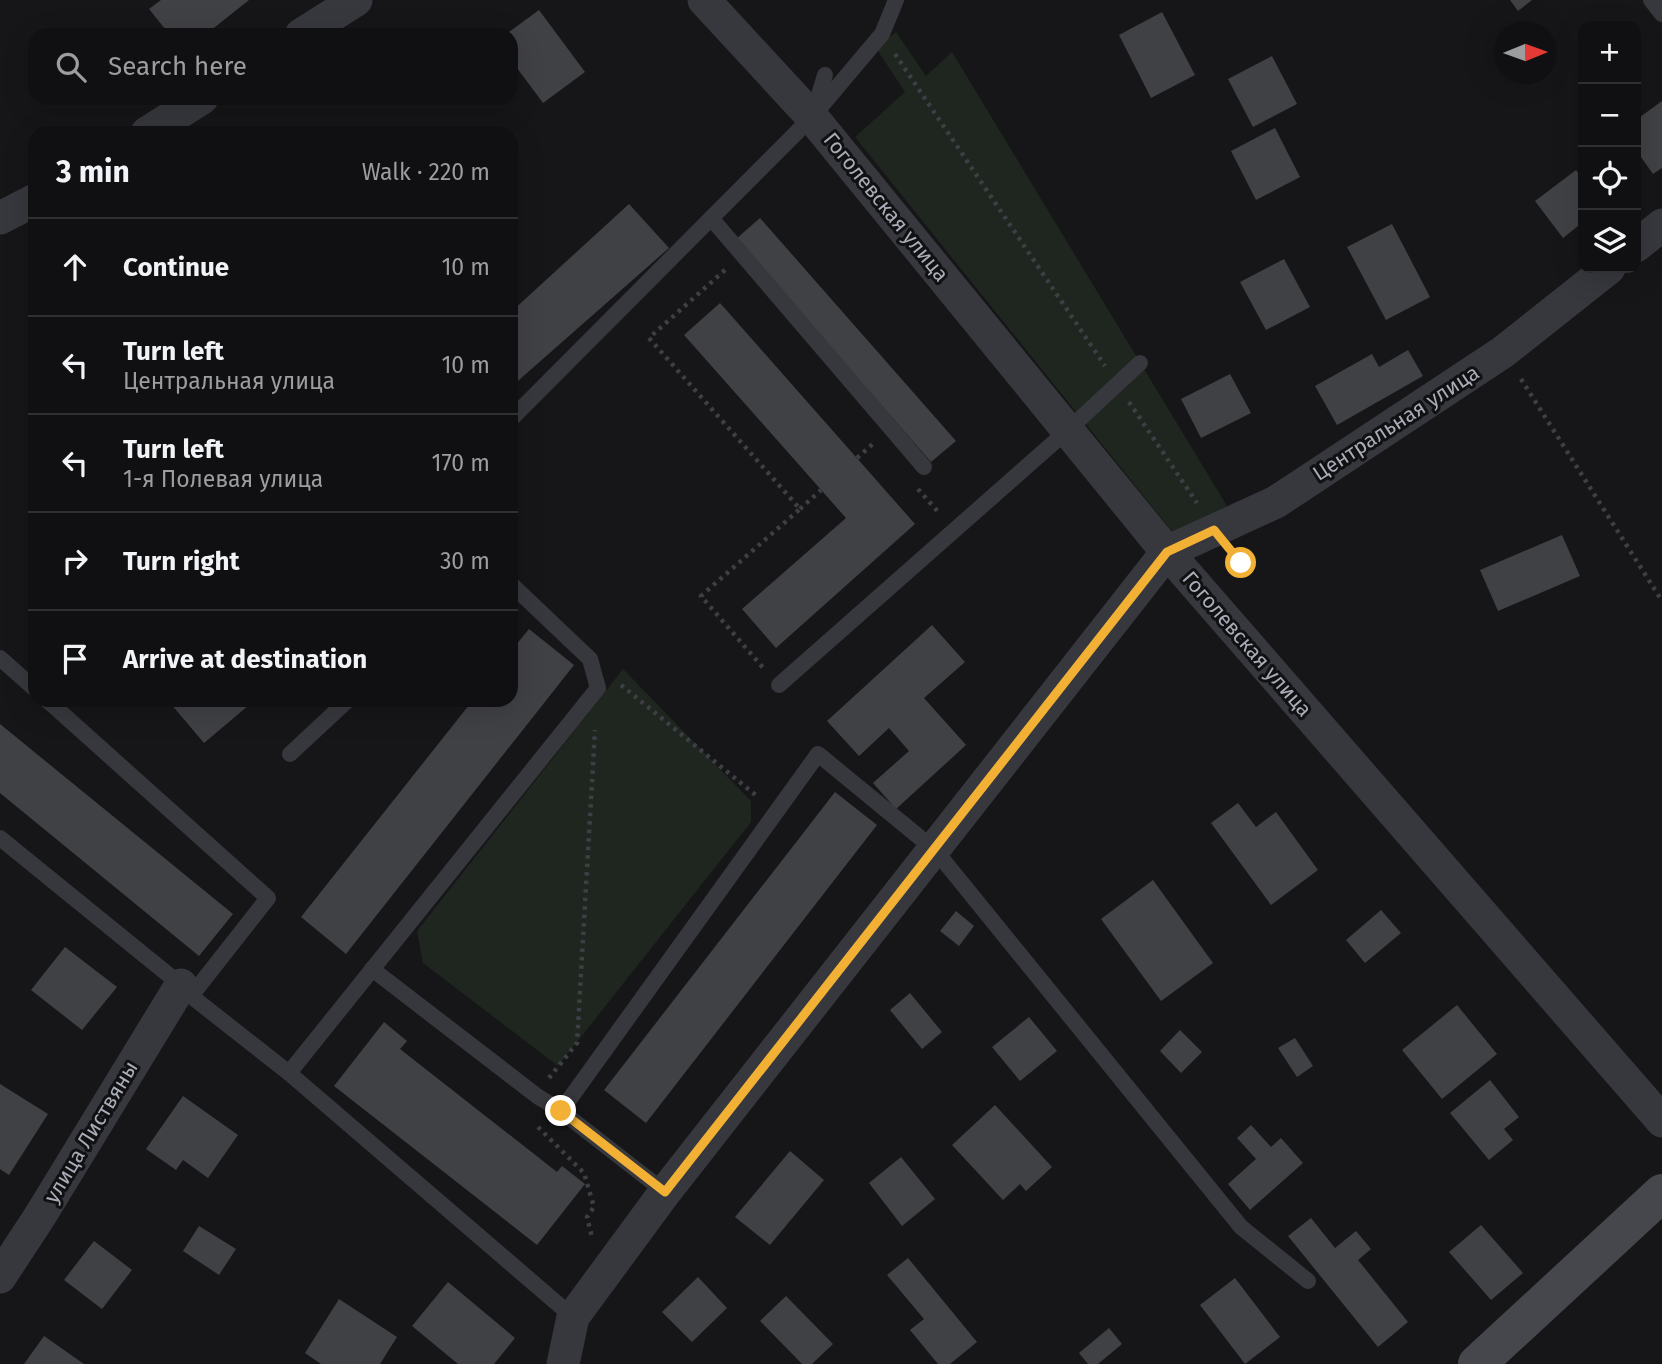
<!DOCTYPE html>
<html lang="en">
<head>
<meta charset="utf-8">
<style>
  body { margin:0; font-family:"Fira Sans",sans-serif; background:#1e1e20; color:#f1f3f6 }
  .controls { position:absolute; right:21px; top:21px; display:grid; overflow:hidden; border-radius:14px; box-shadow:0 7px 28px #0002 }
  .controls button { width:63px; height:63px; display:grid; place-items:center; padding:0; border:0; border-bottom:2px solid #303032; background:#101012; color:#f1f3f6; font:35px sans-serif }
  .compass { position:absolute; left:1494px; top:21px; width:63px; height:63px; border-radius:50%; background:#101012; box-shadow:0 7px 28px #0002; rotate:89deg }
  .stop { position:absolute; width:21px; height:21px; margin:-16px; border:5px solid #f2b134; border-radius:50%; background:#fff }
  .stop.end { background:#f2b134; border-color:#fff; box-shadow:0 2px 7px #0008 }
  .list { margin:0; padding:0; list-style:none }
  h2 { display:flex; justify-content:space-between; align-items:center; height:91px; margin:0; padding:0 28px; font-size:30px }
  h2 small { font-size:23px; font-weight:400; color:#9c9d9f }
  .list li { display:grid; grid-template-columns:46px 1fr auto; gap:21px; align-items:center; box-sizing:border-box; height:98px; padding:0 28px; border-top:2px solid #303032 }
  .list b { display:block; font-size:26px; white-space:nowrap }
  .list p { margin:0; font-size:23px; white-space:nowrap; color:#9c9d9f }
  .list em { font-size:23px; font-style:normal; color:#9c9d9f }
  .icon { flex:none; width:38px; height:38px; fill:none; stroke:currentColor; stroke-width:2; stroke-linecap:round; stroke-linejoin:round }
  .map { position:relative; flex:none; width:1662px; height:1364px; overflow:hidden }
  .search { position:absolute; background:#101012; box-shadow:0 7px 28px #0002; left:28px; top:28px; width:490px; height:77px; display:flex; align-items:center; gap:18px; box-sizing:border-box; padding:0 24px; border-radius:21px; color:#9c9d9f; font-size:26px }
  .panel { position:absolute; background:#101012; box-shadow:0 7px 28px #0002; left:28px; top:126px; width:490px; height:581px; border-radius:21px }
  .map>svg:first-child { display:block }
  .green { fill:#1e261f }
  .building { fill:#404145 }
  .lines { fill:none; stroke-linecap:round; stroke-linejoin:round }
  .path { stroke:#3d3f44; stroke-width:4.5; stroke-dasharray:3.5 5; stroke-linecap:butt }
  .lane { stroke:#37383d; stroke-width:16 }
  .street { stroke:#37383d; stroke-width:33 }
  .secondary { stroke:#45474d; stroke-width:38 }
  .route { stroke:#f2b134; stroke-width:9 }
  .labels { text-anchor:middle; stroke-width:6; stroke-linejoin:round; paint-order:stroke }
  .street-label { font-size:21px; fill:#a8adb8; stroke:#111113 }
</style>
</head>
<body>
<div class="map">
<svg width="1662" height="1364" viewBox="0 0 1662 1364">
  <rect width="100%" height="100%" fill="#161618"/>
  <!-- green -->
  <g class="green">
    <path d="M 896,32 L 926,76 L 952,52 L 1227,506 L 1175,535 L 855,137 L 905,92 L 876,48 Z"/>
    <path d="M 623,669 L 751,801 L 751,822 L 558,1066 L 423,963 L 417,931 Z"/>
  </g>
  <!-- building -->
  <g class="building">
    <path d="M 161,0 L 249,0 L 205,35 L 170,35 L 149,9 Z"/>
    <path d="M 1510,0 L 1532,0 L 1518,11 Z"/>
    <path d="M 539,10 L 585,72 L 543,103 L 511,60 L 511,35 L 505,35 Z"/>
    <path d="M 1162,12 L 1195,75 L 1151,98 L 1119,35 Z"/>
    <path d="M 1272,56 L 1297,104 L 1253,127 L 1228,79 Z"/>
    <path d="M 1662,101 L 1662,168 L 1653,174 L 1636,150 L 1636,120 Z"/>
    <path d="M 1275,128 L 1300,177 L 1256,200 L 1231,151 Z"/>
    <path d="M 1576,170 L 1583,179 L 1583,222 L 1563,238 L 1535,201 Z"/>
    <path d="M 629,204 L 669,248 L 511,387 L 511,312 Z"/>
    <path d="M 760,218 L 956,441 L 931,462 L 736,239 Z"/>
    <path d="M 1392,224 L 1430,297 L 1386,320 L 1347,247 Z"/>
    <path d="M 1284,259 L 1310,307 L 1266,330 L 1240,282 Z"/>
    <path d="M 720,303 L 915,524 L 776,648 L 742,609 L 846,518 L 684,335 Z"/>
    <path d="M 1408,350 L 1423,376 L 1337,425 L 1315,386 L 1372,354 L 1379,367 Z"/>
    <path d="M 1230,374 L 1251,413 L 1201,438 L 1181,399 Z"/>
    <path d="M 1562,535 L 1580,576 L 1498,611 L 1480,570 Z"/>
    <path d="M 932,625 L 965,662 L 924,698 L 966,745 L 896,809 L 873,783 L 909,751 L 889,728 L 859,756 L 827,721 Z"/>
    <path d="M 529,629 L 574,665 L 346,954 L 301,917 L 473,700 L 511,700 L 511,651 Z"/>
    <path d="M 176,700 L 255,700 L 204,743 L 171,704 Z"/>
    <path d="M 0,724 L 233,914 L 199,956 L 0,793 Z"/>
    <path d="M 835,792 L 877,825 L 646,1123 L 604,1090 Z"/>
    <path d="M 1238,803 L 1256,827 L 1276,812 L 1318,870 L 1271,905 L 1211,823 Z"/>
    <path d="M 1153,880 L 1213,963 L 1161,1001 L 1101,919 Z"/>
    <path d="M 1381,910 L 1401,933 L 1365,963 L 1346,940 Z"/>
    <path d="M 956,911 L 974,926 L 959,946 L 940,931 Z"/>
    <path d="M 65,947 L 117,987 L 82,1030 L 31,990 Z"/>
    <path d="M 910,993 L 942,1032 L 922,1049 L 890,1010 Z"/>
    <path d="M 1457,1005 L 1497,1054 L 1442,1099 L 1402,1050 Z"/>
    <path d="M 1029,1017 L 1057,1051 L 1020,1081 L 992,1047 Z"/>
    <path d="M 384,1022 L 407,1041 L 400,1049 L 557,1172 L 562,1166 L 585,1184 L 537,1245 L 334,1086 Z"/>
    <path d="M 1180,1030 L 1202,1052 L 1181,1073 L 1160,1051 Z"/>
    <path d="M 1295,1038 L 1313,1066 L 1297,1077 L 1278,1048 Z"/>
    <path d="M 1490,1080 L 1519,1117 L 1504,1129 L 1513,1140 L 1489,1160 L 1450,1113 Z"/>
    <path d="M 0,1084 L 48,1114 L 9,1175 L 0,1169 Z"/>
    <path d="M 183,1096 L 238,1135 L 208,1178 L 183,1160 L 176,1170 L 146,1149 Z"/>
    <path d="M 995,1105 L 1052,1167 L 1026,1191 L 1020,1184 L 1003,1200 L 952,1145 Z"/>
    <path d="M 1251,1125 L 1271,1147 L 1281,1138 L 1303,1163 L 1250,1210 L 1228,1184 L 1256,1159 L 1237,1138 Z"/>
    <path d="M 790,1151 L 824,1180 L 770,1245 L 735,1217 Z"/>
    <path d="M 901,1157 L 935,1199 L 902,1226 L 869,1183 Z"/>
    <path d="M 1311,1218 L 1335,1248 L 1356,1231 L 1371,1249 L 1358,1260 L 1408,1322 L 1378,1347 L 1288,1236 Z"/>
    <path d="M 1481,1225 L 1523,1273 L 1491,1300 L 1449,1252 Z"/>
    <path d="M 199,1226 L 236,1249 L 219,1275 L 183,1251 Z"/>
    <path d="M 94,1241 L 132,1270 L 102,1309 L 64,1280 Z"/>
    <path d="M 908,1258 L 977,1342 L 950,1364 L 938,1364 L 910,1330 L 924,1319 L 887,1275 Z"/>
    <path d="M 698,1277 L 727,1308 L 692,1342 L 662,1312 Z"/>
    <path d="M 1235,1278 L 1280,1337 L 1245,1364 L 1200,1305 Z"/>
    <path d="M 448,1282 L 515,1338 L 494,1364 L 458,1364 L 412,1326 Z"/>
    <path d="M 786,1296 L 833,1344 L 812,1364 L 802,1364 L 760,1321 Z"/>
    <path d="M 339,1299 L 397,1337 L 380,1364 L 321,1364 L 305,1353 Z"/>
    <path d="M 1109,1328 L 1122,1344 L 1098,1364 L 1088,1364 L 1079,1353 Z"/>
    <path d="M 44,1336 L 84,1364 L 24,1364 Z"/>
  </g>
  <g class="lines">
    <!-- path -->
    <g class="path">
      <path d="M 895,54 L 1105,366"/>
      <path d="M 725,270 L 649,338 L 800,509 L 701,596 L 765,670"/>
      <path d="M 1521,379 L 1662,601"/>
      <path d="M 1129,402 L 1197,503"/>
      <path d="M 857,458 L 875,442"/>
      <path d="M 918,489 L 940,514"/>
      <path d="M 800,509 L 821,490"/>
      <path d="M 621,685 L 758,797"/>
      <path d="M 549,1078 L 577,1043 L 595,730"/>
      <path d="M 538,1127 L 584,1173 L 594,1207 L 587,1217 L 592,1237"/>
    </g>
    <!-- lane -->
    <g class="lane">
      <path d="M 1651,0 L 1662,14"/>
      <path d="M 815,108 L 825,75"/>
      <path d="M 711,218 L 924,467"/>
      <path d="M 511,419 L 812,117 L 882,34 L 896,0"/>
      <path d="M 0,658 L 35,689"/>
      <path d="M 779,685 L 1068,430 L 1140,363"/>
      <path d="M 47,700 L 268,898 L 191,996"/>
      <path d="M 290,754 L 348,700"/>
      <path d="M 0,838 L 181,985 L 191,996 L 289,1073 L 573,1317"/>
      <path d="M 372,969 L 537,1096 L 561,1111"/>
      <path d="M 289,1073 L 598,688 L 590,659 L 511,584"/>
      <path d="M 665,1192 L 561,1111 L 818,754 L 935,850 L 1241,1227 L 1308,1281"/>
    </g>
    <!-- street -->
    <g class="street">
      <path d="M 704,0 L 812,117 L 1167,552 L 1662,1121"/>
      <path d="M 301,35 L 356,0"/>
      <path d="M 147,133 L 202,98"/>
      <path d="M 0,218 L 35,200"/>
      <path d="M 1636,246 L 1662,225"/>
      <path d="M 0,1277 L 40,1216 L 181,985"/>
      <path d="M 563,1364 L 573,1317 L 665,1192 L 1167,552 L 1276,502 L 1503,352 L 1609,268"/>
    </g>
    <!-- secondary -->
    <path class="secondary" d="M 1477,1364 L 1662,1193"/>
  </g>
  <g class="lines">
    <!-- route -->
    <path class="route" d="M 561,1111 L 665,1192 L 1167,552 L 1214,530 L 1241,563"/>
  </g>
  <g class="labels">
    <!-- street labels -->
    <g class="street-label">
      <text transform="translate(886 207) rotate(51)" y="7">Гоголевская улица</text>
      <text transform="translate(1396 423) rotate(-33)" y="7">Центральная улица</text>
      <text transform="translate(1247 644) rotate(49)" y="7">Гоголевская улица</text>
      <text transform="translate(91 1132) rotate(-59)" y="7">улица Листвяны</text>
    </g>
  </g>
</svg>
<div class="controls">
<button>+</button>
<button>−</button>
<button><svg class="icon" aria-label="locate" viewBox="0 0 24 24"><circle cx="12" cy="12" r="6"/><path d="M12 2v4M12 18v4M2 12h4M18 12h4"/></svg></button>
<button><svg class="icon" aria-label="layers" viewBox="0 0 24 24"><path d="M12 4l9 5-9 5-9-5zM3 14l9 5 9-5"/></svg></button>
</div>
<svg class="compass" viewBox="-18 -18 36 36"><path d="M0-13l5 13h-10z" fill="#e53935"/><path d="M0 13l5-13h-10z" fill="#9c9d9f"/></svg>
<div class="stop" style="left:1241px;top:563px"></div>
<div class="stop end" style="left:561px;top:1111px"></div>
<div class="search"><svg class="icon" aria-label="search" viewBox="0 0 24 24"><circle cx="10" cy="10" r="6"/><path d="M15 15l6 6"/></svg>Search here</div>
<section class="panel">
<h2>3 min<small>Walk · 220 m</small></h2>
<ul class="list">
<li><svg class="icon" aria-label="ahead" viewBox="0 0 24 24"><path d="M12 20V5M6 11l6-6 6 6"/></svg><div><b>Continue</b></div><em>10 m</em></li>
<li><svg class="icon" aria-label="left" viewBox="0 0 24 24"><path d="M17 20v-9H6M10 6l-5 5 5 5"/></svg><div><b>Turn left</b><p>Центральная улица</p></div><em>10 m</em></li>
<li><svg class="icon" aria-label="left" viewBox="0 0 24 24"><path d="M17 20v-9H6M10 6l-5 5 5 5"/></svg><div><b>Turn left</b><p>1-я Полевая улица</p></div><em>170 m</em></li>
<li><svg class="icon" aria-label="right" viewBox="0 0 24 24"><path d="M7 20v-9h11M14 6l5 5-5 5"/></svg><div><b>Turn right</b></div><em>30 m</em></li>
<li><svg class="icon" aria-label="arrive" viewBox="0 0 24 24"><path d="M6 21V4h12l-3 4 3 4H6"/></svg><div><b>Arrive at destination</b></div></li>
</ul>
</section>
</div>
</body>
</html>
